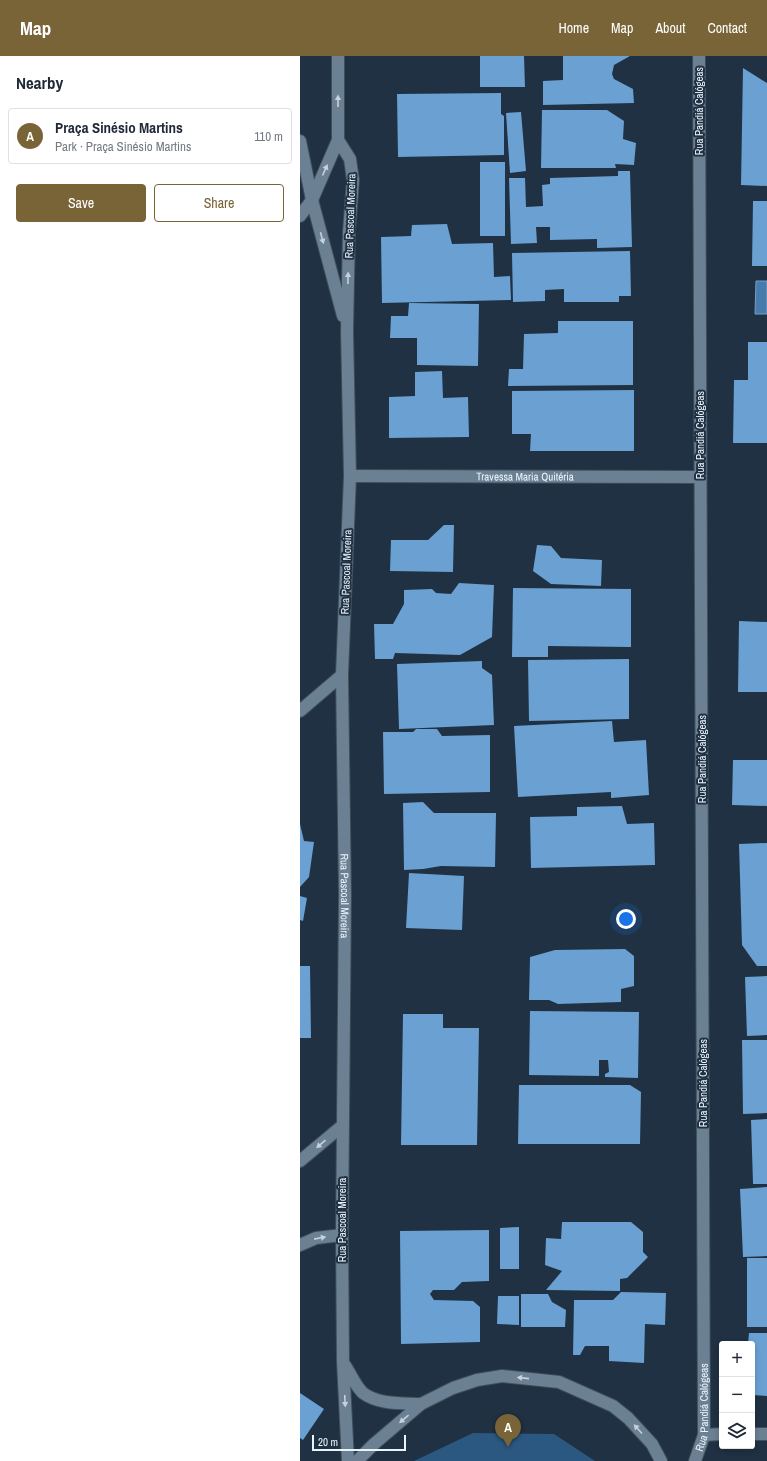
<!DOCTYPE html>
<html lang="en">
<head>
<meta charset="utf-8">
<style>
  body { margin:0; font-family:"Archivo Narrow",sans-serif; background:#f2f2f3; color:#1f2937 }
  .controls { position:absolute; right:12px; bottom:12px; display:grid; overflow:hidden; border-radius:4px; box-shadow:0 2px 6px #0003 }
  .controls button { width:36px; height:36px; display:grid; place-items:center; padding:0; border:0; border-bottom:1px solid #e0e1e3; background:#fff; color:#1f2937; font:20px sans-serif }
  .scale { position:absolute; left:12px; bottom:10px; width:94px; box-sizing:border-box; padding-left:4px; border:2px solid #ebf4fd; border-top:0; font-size:11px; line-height:14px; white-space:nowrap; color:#ebf4fd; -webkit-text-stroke:3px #1f3142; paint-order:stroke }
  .you { position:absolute; left:326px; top:863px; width:14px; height:14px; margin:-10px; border:3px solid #fff; border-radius:50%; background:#1a73e8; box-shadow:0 0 0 6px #1a73e833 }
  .badge { display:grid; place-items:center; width:26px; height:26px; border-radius:50%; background:#796437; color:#fff; font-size:13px; font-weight:700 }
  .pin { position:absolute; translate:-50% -33px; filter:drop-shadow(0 1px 2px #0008) }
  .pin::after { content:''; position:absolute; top:21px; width:14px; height:12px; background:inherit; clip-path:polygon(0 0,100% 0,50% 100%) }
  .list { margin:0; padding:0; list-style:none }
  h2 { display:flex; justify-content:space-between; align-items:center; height:52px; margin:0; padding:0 16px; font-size:17px }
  h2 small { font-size:13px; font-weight:400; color:#747a83 }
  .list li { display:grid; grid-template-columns:26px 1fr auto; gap:12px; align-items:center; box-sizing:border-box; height:56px; margin:0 8px 8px; padding:0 8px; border:1px solid #e0e1e3; border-radius:4px }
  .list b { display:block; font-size:15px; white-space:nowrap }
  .list p { margin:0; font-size:13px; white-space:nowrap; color:#747a83 }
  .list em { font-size:13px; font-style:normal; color:#747a83 }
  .actions { display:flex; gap:8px; padding:12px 16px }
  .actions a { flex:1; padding:9px 0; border:1px solid #796437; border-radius:4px; text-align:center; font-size:14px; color:#796437 }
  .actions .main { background:#796437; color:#fff }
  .icon { flex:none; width:22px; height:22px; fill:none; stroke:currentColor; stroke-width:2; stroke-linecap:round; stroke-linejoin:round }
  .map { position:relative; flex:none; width:467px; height:1405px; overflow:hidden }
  header { display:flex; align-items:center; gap:24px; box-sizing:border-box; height:56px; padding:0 20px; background:#796437; color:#fff }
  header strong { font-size:19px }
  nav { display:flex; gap:22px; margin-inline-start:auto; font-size:14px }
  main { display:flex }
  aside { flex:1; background:#fff }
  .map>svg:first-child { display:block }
  .green { fill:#2b5880 }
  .water { fill:#467bab; stroke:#789fc4 }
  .building { fill:#6aa0d2 }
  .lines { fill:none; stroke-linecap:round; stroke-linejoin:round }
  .minor-casing { stroke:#3e4e5b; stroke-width:14 }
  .minor { stroke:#6b8093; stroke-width:12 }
  .oneway { fill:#c5d1dd }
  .labels { text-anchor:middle; stroke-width:4; stroke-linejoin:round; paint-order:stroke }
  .street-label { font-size:11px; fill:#ebf4fd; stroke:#1f3142 }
</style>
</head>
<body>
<header>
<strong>Map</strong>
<nav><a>Home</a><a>Map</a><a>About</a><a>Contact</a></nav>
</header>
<main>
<aside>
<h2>Nearby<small></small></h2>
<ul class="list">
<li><span class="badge">A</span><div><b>Praça Sinésio Martins</b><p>Park · Praça Sinésio Martins</p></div><em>110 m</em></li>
</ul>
<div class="actions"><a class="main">Save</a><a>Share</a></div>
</aside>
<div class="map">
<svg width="467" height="1405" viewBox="0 0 467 1405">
  <rect width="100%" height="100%" fill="#1f3142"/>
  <!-- green -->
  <path class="green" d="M 173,1377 L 254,1378 L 295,1405 L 114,1405 Z"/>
  <!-- water -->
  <path class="water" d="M 456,225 L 467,225 L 467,258 L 455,258 Z"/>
  <!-- building -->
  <g class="building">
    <path d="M 180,0 L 224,0 L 225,31 L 180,31 Z"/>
    <path d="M 263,0 L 330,0 L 314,9 L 312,18 L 314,23 L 333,33 L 334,47 L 243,49 L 243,25 L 263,24 Z"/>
    <path d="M 443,12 L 467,27 L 467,130 L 441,129 Z"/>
    <path d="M 201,37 L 201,58 L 204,60 L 204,99 L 98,101 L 97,38 Z"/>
    <path d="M 242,54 L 307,54 L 324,65 L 323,83 L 336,87 L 334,109 L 315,108 L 316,112 L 241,112 Z"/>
    <path d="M 221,56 L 226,115 L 210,117 L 206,57 Z"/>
    <rect x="180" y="106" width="25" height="74"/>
    <path d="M 318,115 L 330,115 L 332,191 L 297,192 L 297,183 L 250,184 L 250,171 L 236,171 L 237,187 L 211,188 L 209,122 L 225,122 L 226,151 L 243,150 L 242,129 L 250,128 L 250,122 L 318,120 Z"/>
    <path d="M 453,145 L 467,145 L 467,210 L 452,210 Z"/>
    <path d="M 147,168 L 152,188 L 193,187 L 194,221 L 210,220 L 211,244 L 82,247 L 81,181 L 111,180 L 112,169 Z"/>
    <path d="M 330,195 L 331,240 L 319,240 L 319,246 L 264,246 L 264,233 L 245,234 L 245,245 L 213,246 L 212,197 Z"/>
    <path d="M 109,247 L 179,248 L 178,310 L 117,309 L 117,282 L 90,282 L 91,260 L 108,260 Z"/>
    <path d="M 258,265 L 333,265 L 333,329 L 208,330 L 209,313 L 223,313 L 224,278 L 258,277 Z"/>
    <path d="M 448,286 L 467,286 L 467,387 L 433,387 L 434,324 L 448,324 Z"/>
    <path d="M 142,315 L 143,342 L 168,341 L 169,381 L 89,382 L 89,341 L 115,340 L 115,316 Z"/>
    <path d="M 334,334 L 334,395 L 230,395 L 231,378 L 212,378 L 212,335 Z"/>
    <path d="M 144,469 L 154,469 L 153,516 L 90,515 L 91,484 L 128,484 Z"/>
    <path d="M 237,489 L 251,490 L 261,502 L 302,504 L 301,530 L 251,528 L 233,515 Z"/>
    <path d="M 159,527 L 194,529 L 192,581 L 160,599 L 95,597 L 93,603 L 75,603 L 74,568 L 93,568 L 104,548 L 104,534 L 132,533 L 136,537 L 151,538 Z"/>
    <path d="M 213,532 L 331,533 L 331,591 L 248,590 L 248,601 L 212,601 Z"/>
    <path d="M 439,565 L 467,566 L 467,636 L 438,636 Z"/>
    <path d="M 329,603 L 329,663 L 229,665 L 228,604 Z"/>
    <path d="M 182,605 L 182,612 L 192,619 L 194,669 L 99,673 L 97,608 Z"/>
    <path d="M 312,665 L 314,686 L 346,684 L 349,739 L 311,742 L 311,736 L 218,741 L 214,670 Z"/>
    <path d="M 116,673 L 137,673 L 142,680 L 190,679 L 190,736 L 84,738 L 83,676 L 113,676 Z"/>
    <path d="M 433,704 L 467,704 L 467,750 L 432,749 Z"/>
    <path d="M 123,746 L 134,757 L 196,757 L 195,811 L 141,810 L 123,813 L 104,814 L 103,747 Z"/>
    <path d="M 322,750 L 327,768 L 354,767 L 355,809 L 231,812 L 230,761 L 277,760 L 277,751 Z"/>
    <path d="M 0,768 L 4,785 L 14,786 L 9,821 L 0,831 Z"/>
    <path d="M 467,787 L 467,910 L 457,910 L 442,889 L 439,788 Z"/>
    <path d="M 109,817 L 164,820 L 162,874 L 106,872 Z"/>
    <path d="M 0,840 L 7,842 L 3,865 L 0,864 Z"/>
    <path d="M 325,893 L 334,900 L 334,930 L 321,933 L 321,946 L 258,948 L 249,944 L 229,944 L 230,901 L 255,894 Z"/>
    <path d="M 0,910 L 10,910 L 11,982 L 0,982 Z"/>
    <path d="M 467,920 L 467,979 L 447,980 L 445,921 Z"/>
    <path d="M 230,955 L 339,956 L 338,1022 L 305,1021 L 305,1018 L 309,1016 L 308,1004 L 299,1004 L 299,1020 L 229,1019 Z"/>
    <path d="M 103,958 L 143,958 L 143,972 L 179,972 L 177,1089 L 101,1089 Z"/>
    <path d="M 442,984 L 467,984 L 467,1057 L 443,1058 Z"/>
    <path d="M 219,1029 L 330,1029 L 341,1036 L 340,1088 L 218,1088 Z"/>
    <path d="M 467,1063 L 467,1128 L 453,1128 L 451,1064 Z"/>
    <path d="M 467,1131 L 467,1200 L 443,1201 L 440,1133 Z"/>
    <path d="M 262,1166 L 331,1166 L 343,1176 L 343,1196 L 348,1201 L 327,1222 L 320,1223 L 320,1235 L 246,1234 L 262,1215 L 245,1209 L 246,1182 L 261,1183 Z"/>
    <path d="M 219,1171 L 219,1213 L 200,1213 L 200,1172 Z"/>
    <path d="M 189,1174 L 189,1225 L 162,1226 L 154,1234 L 133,1234 L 130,1238 L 134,1244 L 173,1245 L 180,1251 L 180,1286 L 101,1288 L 100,1175 Z"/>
    <rect x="447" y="1202" width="20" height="69"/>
    <path d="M 321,1236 L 366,1237 L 365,1269 L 345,1268 L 344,1307 L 309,1305 L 309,1290 L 285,1290 L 280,1299 L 273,1299 L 274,1244 L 313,1244 Z"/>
    <path d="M 221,1238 L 248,1238 L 252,1246 L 266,1254 L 265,1271 L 221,1271 Z"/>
    <path d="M 198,1240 L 219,1240 L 219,1269 L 197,1268 Z"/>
    <path d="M 449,1277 L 467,1277 L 467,1340 L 452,1339 L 452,1288 L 448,1288 Z"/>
    <path d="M 0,1337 L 24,1353 L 3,1384 L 0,1382 Z"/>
  </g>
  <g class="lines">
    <defs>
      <g id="minor">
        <path id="s1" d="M 38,0 L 38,84 L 50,103 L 53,124 L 49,176 L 47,275 L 50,420 L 42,619 L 45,838 L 42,1179 L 43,1306 L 48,1405"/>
        <path d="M 0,85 L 12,144 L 43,260"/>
        <path d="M 0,160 L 12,144 L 38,84"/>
        <path id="s2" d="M 50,420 L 400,421"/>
        <path d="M 0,655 L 42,619"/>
        <path d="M 0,1105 L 42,1070"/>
        <path d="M 0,1189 L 16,1182 L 42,1179"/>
        <path d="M 44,1308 C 50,1316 55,1330 63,1337 C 79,1349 103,1347 121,1348"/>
        <path d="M 452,1378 L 467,1378"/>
        <path d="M 404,1379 L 422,1378"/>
        <path d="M 57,1405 L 74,1388 L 121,1348 L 153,1332 L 177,1324 L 202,1320 L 259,1326 L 313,1350 L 328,1362 L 352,1388 L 361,1405"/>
        <path id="s3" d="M 395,1405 L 404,1379 L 399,0"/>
      </g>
    </defs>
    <!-- minor casing -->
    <use href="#minor" class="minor-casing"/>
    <!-- minor -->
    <use href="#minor" class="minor"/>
  </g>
  <!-- one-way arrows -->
  <defs><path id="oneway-solid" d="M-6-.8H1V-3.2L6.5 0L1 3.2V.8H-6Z"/></defs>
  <g class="oneway">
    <use href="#oneway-solid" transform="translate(38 45) rotate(-90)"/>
    <use href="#oneway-solid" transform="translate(25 114) rotate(-66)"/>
    <use href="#oneway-solid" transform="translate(22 182) rotate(75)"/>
    <use href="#oneway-solid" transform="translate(48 222) rotate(-89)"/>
    <use href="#oneway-solid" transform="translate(21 1088) rotate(139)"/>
    <use href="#oneway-solid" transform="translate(20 1182) rotate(-11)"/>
    <use href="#oneway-solid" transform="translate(223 1322) rotate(-174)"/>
    <use href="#oneway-solid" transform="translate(45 1345) rotate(87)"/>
    <use href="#oneway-solid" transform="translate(104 1363) rotate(140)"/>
    <use href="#oneway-solid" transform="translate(338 1373) rotate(-132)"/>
  </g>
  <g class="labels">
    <!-- street labels -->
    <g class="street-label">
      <text transform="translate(399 55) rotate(-90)" y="4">Rua Pandiá Calógeas</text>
      <text transform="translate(50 160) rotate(-88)" y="4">Rua Pascoal Moreira</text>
      <text transform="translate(400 379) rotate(-90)" y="4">Rua Pandiá Calógeas</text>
      <text dy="4" stroke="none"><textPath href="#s2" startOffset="175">Travessa Maria Quitéria</textPath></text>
      <text transform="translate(46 516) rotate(-88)" y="4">Rua Pascoal Moreira</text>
      <text transform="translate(402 703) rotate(-90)" y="4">Rua Pandiá Calógeas</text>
      <text dy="4" stroke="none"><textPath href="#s1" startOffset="844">Rua Pascoal Moreira</textPath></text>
      <text transform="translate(403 1027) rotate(-90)" y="4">Rua Pandiá Calógeas</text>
      <text transform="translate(42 1164) rotate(-90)" y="4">Rua Pascoal Moreira</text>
      <text dy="4" stroke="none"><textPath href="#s3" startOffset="55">Rua Pandiá Calógeas</textPath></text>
    </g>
  </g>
</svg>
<div class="controls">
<button>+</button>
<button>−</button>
<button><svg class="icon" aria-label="layers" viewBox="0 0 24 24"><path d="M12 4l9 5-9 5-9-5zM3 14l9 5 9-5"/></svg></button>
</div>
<div class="scale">20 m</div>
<div class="you"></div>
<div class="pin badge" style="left:208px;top:1391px">A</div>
</div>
</main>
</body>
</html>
